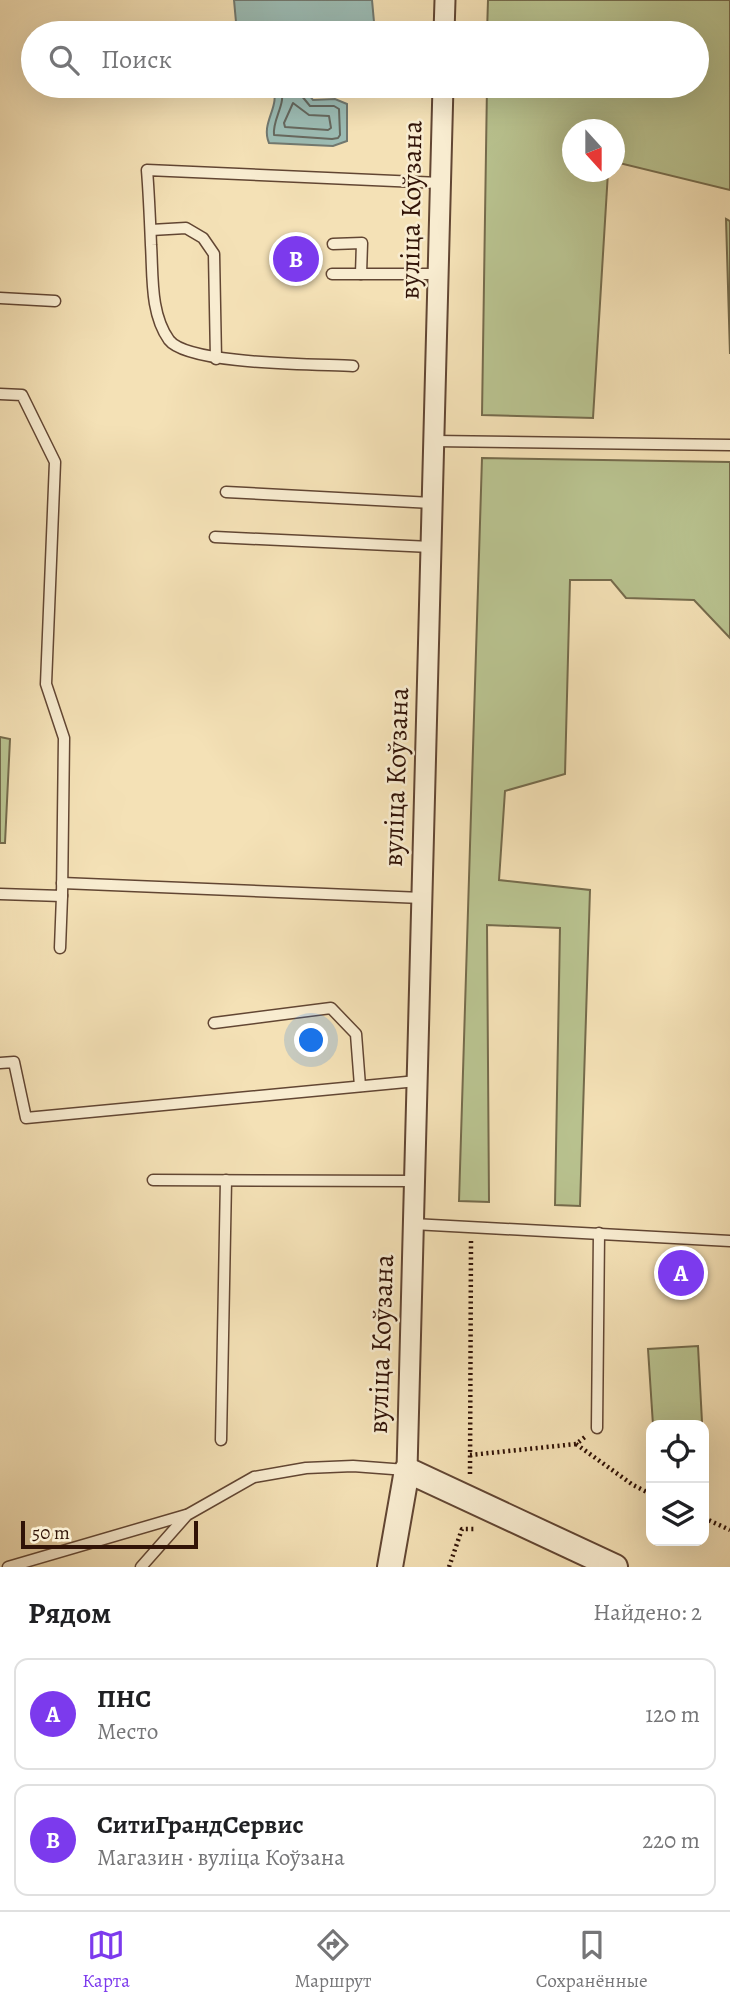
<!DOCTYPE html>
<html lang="ru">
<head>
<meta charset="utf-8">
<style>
  body { margin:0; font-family:Alegreya,serif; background:#f6f6f6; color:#202124 }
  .controls { position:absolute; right:21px; bottom:21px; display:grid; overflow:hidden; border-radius:14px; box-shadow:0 7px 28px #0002 }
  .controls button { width:63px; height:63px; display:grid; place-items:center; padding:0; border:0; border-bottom:2px solid #e0e0e0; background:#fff; color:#202124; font:35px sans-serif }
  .compass { position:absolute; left:562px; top:119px; width:63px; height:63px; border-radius:50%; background:#fff; box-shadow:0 7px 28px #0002; rotate:159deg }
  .scale { position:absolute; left:21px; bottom:18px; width:177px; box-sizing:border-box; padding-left:7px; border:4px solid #311307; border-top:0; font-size:19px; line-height:24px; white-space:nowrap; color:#311307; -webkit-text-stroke:5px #f8ecd0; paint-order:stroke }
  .you { position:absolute; left:312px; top:1041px; width:24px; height:24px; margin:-18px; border:5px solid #fff; border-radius:50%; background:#1a73e8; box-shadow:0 0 0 10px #1a73e833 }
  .badge { display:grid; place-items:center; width:46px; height:46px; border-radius:50%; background:#7c3aed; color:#fff; font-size:23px; font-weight:700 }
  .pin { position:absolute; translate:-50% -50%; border:4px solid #fff; box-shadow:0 2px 7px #0006 }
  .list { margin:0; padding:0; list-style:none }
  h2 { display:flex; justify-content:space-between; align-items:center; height:91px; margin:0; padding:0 28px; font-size:30px }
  h2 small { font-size:23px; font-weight:400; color:#757577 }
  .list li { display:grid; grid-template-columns:46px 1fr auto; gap:21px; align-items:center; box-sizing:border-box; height:112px; margin:0 14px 14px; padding:0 14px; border:2px solid #e0e0e0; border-radius:14px }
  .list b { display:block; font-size:26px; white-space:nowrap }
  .list p { margin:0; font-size:23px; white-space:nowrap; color:#757577 }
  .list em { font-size:23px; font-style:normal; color:#757577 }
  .icon { flex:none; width:38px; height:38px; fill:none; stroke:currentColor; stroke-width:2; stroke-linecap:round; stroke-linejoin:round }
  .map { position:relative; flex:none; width:730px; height:1567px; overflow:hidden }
  .search { position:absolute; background:#fff; box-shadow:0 7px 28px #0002; left:21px; right:21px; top:21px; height:77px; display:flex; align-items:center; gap:18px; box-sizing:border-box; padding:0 24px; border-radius:38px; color:#757577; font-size:26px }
  .sheet { height:343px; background:#fff }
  nav { display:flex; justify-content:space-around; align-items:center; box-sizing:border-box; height:98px; border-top:2px solid #e0e0e0; background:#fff; font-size:19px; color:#757577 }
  nav a { display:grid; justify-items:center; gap:4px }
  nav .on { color:#7c3aed }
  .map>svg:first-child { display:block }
  .green { fill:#b9c390; stroke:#756b4c; stroke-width:2 }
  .water { fill:#9cbcb4; stroke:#71786f; stroke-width:2 }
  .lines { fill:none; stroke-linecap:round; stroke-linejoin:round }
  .shore { stroke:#66685e; stroke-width:2 }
  .service-casing { stroke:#624633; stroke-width:13 }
  .minor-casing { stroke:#624633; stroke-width:23 }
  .tertiary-casing { stroke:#624633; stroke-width:28 }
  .path { stroke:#311307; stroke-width:4.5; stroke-dasharray:2 3.5; stroke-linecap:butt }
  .service { stroke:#f8ecd0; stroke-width:10 }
  .minor { stroke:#f8ecd0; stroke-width:19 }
  .tertiary { stroke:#f8ecd0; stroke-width:24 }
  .labels { text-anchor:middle; stroke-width:5; stroke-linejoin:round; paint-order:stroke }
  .street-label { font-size:28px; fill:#311307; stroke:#f8ecd0 }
</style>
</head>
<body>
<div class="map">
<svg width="730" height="1567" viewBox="0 0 730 1567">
  <rect width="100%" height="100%" fill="#f4e1b6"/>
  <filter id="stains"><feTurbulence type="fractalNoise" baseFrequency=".00286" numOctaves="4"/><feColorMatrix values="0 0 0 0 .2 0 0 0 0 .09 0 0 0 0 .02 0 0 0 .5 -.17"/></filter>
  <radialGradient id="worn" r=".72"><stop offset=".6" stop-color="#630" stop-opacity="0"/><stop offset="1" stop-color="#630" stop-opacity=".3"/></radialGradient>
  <!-- green -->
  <g class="green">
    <path d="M 488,0 L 730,0 L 730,190 L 615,162 L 614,130 L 572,130 L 572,172 L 608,172 L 593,418 L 482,415 L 487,86 L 697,86 L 697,33 L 487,33 Z"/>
    <path d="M 726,219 L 730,221 L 730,354 Z"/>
    <path d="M 482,458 L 730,462 L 730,638 L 694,600 L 626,598 L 611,580 L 570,580 L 565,774 L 505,791 L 499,880 L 590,890 L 580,1206 L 555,1205 L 560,928 L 487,925 L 489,1202 L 459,1201 Z"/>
    <path d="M 0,737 L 10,739 L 5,843 L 0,843 Z"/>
    <path d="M 698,1346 L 702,1422 L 653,1425 L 648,1349 Z"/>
  </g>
  <!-- water -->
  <g class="water">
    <path d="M 234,0 L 372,0 L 375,33 L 237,33 Z"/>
    <path d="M 272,86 L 309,86 L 307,92 L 313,100 L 335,99 L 347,104 L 347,141 L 333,146 L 269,143 C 260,122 282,106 272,86 Z"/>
  </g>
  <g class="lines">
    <!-- shore -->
    <g class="shore">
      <path d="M 280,86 C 288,103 272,118 274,135 L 332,139 L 338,138 L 340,135 L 339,109 L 334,106 L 310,106 L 301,95 L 302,86"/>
      <path d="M 293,103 L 309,115 L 329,116 L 331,128 L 328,130 L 285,127 L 284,123 Z"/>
    </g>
    <defs>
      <g id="service">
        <path d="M 151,230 L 186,228 L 203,238 L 214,254 L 216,359"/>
        <path d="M 333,244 L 362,243 L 361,274"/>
        <path d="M 332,274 L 438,274"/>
        <path d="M 0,298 L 55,301"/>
        <path d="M 353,366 C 318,364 188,365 169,340 C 150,313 153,276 151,245 C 150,220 149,195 147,170 L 440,183"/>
        <path d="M 0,394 L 22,395 L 55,462 L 46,684 L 64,738 L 62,896 L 0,894"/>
        <path d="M 434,441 L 730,445"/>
        <path d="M 226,492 L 432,503"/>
        <path d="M 215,537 L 431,547"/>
        <path d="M 62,883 L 422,898"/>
        <path d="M 60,948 L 62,896"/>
        <path d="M 214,1023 L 331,1008 L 356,1034 L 360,1086"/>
        <path d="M 0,1063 L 14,1062 L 26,1118 L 417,1081"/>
        <path d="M 153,1180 L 414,1181"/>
        <path d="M 413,1224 L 730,1241"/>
        <path d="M 597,1428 L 599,1233"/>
        <path d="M 221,1440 L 226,1180"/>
        <path d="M 8,1567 L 186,1515"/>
        <path d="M 141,1567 L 187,1515 L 254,1477 L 306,1468 L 353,1466 L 406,1470"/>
      </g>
      <g id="minor">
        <path d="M 444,33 L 445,0"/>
        <path d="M 407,1470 L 443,86"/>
      </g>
      <path id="tertiary" d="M 390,1567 L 407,1470 L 615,1567"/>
    </defs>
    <!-- service casing -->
    <use href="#service" class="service-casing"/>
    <!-- minor casing -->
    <use href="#minor" class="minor-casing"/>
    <!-- tertiary casing -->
    <use href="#tertiary" class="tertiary-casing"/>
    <!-- path -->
    <g class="path">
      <path d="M 576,1444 L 633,1485 L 651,1494"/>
      <path d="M 470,1455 L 576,1444 L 585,1437"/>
      <path d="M 470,1474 L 471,1241"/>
      <path d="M 704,1518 L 730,1530"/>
      <path d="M 449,1567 L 462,1529 L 476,1529"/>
    </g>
    <!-- service -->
    <use href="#service" class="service"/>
    <!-- minor -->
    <use href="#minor" class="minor"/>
    <!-- tertiary -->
    <use href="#tertiary" class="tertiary"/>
  </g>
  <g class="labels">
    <!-- street labels -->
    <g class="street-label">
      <text transform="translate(410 210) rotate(-89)" y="10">вуліца Коўзана</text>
      <text transform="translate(395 777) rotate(-88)" y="10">вуліца Коўзана</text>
      <text transform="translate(380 1344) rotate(-88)" y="10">вуліца Коўзана</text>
    </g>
  </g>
  <rect width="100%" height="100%" filter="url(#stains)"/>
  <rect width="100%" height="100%" fill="url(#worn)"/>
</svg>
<div class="controls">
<button><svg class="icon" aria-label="locate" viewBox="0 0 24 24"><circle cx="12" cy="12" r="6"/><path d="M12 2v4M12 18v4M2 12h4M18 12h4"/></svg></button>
<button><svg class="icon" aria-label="layers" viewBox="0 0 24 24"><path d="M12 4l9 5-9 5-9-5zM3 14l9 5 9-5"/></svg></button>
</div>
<svg class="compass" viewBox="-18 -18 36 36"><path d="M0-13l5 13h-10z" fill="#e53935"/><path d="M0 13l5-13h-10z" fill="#757577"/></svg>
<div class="scale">50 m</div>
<div class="you"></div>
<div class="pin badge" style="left:681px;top:1273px">A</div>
<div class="pin badge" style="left:296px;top:259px">B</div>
<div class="search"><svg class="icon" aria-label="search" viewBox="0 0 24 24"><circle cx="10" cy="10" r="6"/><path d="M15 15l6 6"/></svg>Поиск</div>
</div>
<section class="sheet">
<h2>Рядом<small>Найдено: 2</small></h2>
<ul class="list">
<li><span class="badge">A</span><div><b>ПНС</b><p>Место</p></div><em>120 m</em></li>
<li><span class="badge">B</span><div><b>СитиГрандСервис</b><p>Магазин · вуліца Коўзана</p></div><em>220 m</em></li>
</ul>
</section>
<nav>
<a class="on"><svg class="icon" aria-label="map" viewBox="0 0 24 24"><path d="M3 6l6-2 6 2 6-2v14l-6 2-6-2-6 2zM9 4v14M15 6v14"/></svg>Карта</a>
<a><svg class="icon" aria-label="directions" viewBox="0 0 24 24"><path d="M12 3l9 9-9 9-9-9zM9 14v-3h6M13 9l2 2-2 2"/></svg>Маршрут</a>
<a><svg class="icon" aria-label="saved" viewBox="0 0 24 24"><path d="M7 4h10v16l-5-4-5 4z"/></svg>Сохранённые</a>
</nav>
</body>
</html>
